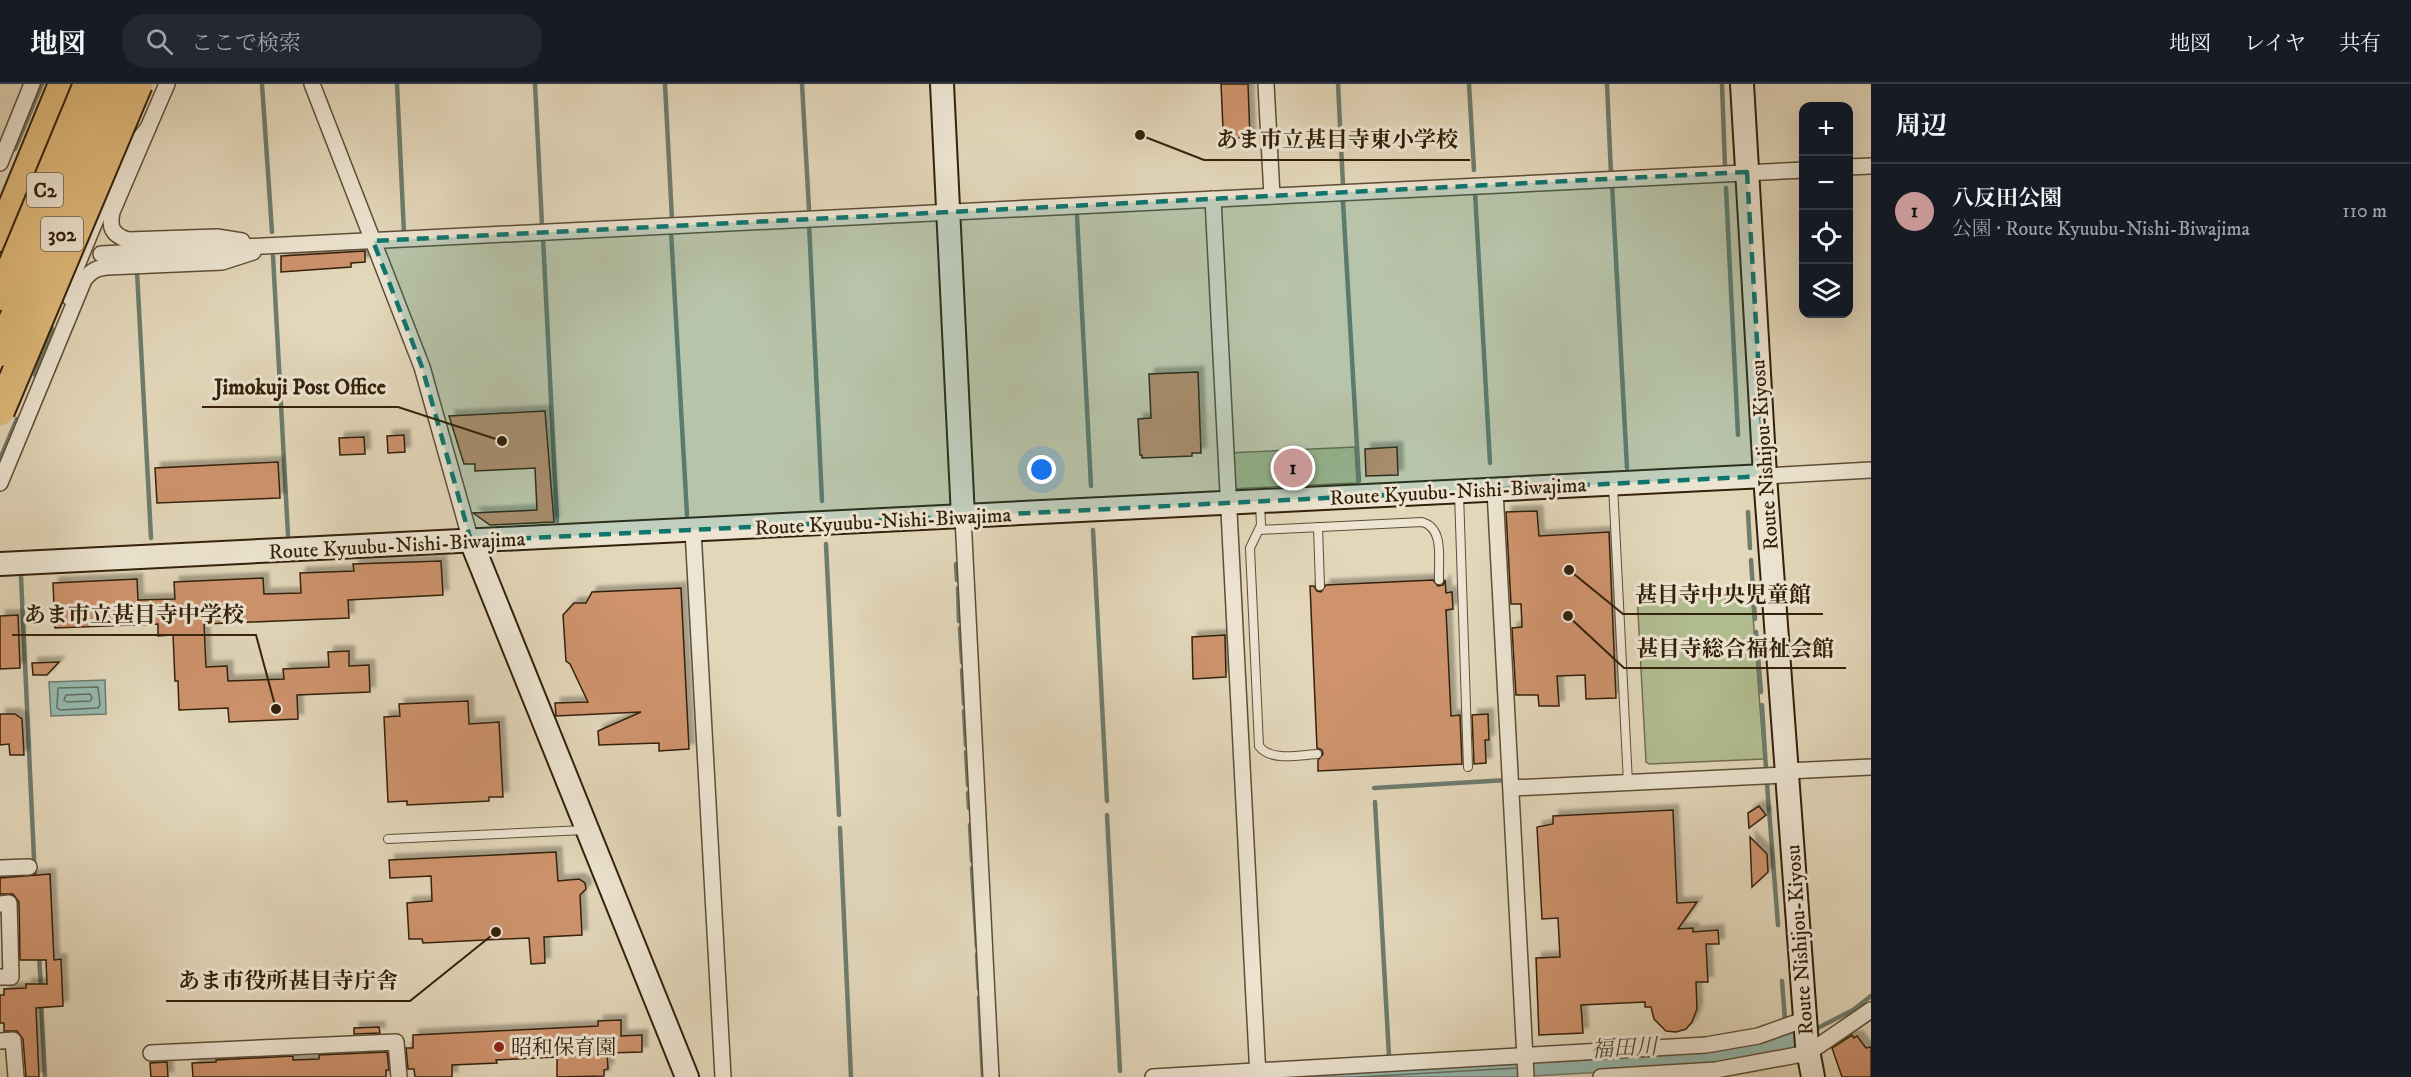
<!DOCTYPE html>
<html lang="ja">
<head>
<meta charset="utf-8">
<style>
  body { margin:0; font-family:"IM FELL DW Pica","Noto Serif JP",serif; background:#242831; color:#f1f3f6 }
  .controls { position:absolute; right:18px; top:18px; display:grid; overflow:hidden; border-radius:12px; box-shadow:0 6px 24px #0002 }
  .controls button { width:54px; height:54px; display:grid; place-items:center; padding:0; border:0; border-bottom:2px solid #363941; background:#171b24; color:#f1f3f6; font:30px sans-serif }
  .you { position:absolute; left:1042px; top:386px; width:21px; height:21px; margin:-15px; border:4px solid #fff; border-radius:50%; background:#1a73e8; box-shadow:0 0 0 9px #1a73e833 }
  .badge { display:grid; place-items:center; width:39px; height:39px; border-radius:50%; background:#c59692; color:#111; font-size:20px; font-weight:700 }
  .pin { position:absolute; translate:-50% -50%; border:3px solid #fff; box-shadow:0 2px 6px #0006 }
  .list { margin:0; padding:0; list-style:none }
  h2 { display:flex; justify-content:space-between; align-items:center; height:78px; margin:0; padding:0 24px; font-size:26px }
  h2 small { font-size:20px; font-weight:400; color:#9ea1a6 }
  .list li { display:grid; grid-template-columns:39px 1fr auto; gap:18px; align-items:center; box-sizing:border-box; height:96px; padding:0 24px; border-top:2px solid #363941 }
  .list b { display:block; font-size:22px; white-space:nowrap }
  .list p { margin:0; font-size:20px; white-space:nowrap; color:#9ea1a6 }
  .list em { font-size:20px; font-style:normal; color:#9ea1a6 }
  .icon { flex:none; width:33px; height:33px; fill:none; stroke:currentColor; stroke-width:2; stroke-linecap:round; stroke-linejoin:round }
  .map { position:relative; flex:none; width:1871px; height:993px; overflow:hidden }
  header { display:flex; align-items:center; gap:36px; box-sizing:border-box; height:84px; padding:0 30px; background:#171b24; border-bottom:2px solid #363941 }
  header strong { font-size:28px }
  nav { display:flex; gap:33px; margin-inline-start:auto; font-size:21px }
  .search { width:420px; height:54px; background:#242831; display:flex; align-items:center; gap:15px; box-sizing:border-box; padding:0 21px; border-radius:24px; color:#9ea1a6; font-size:22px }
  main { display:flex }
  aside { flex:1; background:#171b24 }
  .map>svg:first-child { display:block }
  .green { fill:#b2be91; stroke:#726f4e; stroke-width:1.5 }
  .water { fill:#95bab0; stroke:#6e7c6e; stroke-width:1.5 }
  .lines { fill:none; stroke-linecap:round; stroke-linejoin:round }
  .shore { stroke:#646d5d; stroke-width:1.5 }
  .stream { stroke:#6e7c6e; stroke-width:4.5 }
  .building { fill:#ce936d; stroke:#33200a; stroke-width:1.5; filter:url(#shadow) }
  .lane-casing { stroke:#5f4e36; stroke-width:10 }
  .street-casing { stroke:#5f4e36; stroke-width:18 }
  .secondary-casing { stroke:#33200a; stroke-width:26 }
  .highway-casing { stroke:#33200a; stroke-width:32 }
  .lane { stroke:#ede5d2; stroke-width:8 }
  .street { stroke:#ede5d2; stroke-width:15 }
  .secondary { stroke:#ede5d2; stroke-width:22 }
  .highway { stroke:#e2bc7d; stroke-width:28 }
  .highway-bridge-casing { stroke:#33200a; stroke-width:32; stroke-linecap:butt }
  .highway-bridge { stroke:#e2bc7d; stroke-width:28 }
  .marked { fill:#0f766e; fill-opacity:0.2; stroke:#0f766e; stroke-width:4.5; stroke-dasharray:12 8; stroke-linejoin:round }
  .poi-dot { fill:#8f2418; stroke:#ede5d2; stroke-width:2 }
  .labels { text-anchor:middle; stroke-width:6; stroke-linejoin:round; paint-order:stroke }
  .shield { fill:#ede5d2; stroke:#6b5b46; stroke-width:1.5 }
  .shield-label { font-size:20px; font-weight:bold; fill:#33200a }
  .street-label { font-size:21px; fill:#33200a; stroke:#ede5d2 }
  .poi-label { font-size:21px; fill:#33200a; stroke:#ede5d2; text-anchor:start }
  .water-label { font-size:22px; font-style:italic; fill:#504e3c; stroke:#ede5d2 }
  .leader { fill:none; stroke:#33200a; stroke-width:2 }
  .callout-dot { fill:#33200a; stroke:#ede5d2; stroke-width:2 }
  .callout-label { font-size:22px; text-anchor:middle; font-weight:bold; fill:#33200a; stroke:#ede5d2; stroke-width:6; stroke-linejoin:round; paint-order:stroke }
</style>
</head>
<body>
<header>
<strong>地図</strong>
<div class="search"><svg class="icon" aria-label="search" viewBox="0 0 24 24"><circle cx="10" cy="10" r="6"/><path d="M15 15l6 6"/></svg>ここで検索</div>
<nav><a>地図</a><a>レイヤ</a><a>共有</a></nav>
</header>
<main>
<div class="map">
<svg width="1871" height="993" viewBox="0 0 1871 993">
  <defs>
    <filter id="shadow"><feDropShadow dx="5.5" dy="-5.5" stdDeviation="1.5" flood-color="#0004"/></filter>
  </defs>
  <rect width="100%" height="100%" fill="#e3d7ba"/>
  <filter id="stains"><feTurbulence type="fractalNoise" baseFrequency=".00333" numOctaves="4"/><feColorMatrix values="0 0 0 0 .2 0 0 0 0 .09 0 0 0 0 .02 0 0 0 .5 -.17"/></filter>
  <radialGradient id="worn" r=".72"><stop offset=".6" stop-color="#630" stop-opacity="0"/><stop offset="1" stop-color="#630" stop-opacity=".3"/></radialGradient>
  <!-- green -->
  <g class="green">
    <path d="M 1355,363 L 1357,399 L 1230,405 L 1228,369 Z"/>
    <path d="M 1751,506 L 1764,675 L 1649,680 L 1646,678 L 1637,510 Z"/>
  </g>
  <!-- water -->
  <g class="water">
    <path d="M 105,596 L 106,630 L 51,632 L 49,598 Z"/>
    <path d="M 1802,942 L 1803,963 L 1712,982 L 1515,993 L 1256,993 L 1706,967 L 1758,959 Z"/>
  </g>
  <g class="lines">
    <!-- shore -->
    <g class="shore">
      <path d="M 98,603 L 100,621 L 98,624 L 60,626 L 57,624 L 58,604 Z"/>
      <path d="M 90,610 L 92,614 L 90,617 L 67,618 L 64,616 L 66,611 Z"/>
      <path d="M 1359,993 L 1517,984"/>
    </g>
    <!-- stream -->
    <g class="stream">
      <path d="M 262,0 L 272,148"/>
      <path d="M 397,0 L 404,149"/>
      <path d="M 535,0 L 542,141"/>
      <path d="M 665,0 L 672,136"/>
      <path d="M 802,0 L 809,125"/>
      <path d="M 1338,0 L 1343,101"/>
      <path d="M 1469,0 L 1474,86"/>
      <path d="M 1607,0 L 1611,90"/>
      <path d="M 1722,0 L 1725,83"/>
      <path d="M 15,65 L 42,0"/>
      <path d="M 1612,100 L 1627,384"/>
      <path d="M 1726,104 L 1738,351"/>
      <path d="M 1475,108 L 1490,379"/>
      <path d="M 1343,118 L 1359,397"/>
      <path d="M 1077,132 L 1091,402"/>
      <path d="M 809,140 L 822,417"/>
      <path d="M 671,147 L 687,431"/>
      <path d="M 543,153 L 557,437"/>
      <path d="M 273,172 L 288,451"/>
      <path d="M 137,187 L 151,454"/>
      <path d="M 35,291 L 52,247 L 50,237"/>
      <path d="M 0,375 L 17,335"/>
      <path d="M 1748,428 L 1750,464"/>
      <path d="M 1093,446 L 1107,717"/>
      <path d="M 826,460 L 839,731"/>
      <path d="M 1751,476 L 1755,535"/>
      <path d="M 956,480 L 957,496"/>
      <path d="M 21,493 L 35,796"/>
      <path d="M 958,504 L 959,537"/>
      <path d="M 960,544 L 962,578"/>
      <path d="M 1756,548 L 1761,608"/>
      <path d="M 962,586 L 964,620"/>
      <path d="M 1762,621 L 1766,685"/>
      <path d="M 964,627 L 966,661"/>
      <path d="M 966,668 L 968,701"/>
      <path d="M 1767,700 L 1778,841"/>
      <path d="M 1374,704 L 1507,696 L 1507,694"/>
      <path d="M 968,709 L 969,724"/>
      <path d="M 1375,718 L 1389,972"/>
      <path d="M 1107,731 L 1120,987"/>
      <path d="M 970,741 L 972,777"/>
      <path d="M 840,744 L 851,993"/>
      <path d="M 972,784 L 977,863"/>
      <path d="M 977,870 L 979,905"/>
      <path d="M 39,871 L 41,904"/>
      <path d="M 1782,897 L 1785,936"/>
      <path d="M 979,913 L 983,993"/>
      <path d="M 41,919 L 45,993"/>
      <path d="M 1812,947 L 1853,926 L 1871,912"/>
    </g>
  </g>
  <!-- building -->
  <g class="building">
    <path d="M 1221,0 L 1248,0 L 1250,53 L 1228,55 L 1227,45 L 1223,45 Z"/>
    <path d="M 365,167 L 365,178 L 351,179 L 351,183 L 281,188 L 281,172 Z"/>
    <path d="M 1198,288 L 1201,369 L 1192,369 L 1192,372 L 1142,374 L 1142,371 L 1140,371 L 1138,335 L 1151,334 L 1149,290 Z"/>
    <path d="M 545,327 L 554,438 L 490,441 L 473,429 L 537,426 L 535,384 L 475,387 L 475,380 L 464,380 L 449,332 Z"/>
    <path d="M 404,351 L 405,368 L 388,369 L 387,352 Z"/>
    <path d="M 364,353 L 365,370 L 340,371 L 339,354 Z"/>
    <path d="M 1397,363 L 1398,391 L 1366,392 L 1365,365 Z"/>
    <path d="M 278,378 L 280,414 L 157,419 L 155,384 Z"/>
    <path d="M 1537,427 L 1539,452 L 1609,448 L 1616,614 L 1586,615 L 1585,591 L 1557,592 L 1559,622 L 1539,622 L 1538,611 L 1516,611 L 1512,544 L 1522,543 L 1521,520 L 1511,520 L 1506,428 Z"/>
    <path d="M 441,477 L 443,511 L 348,516 L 349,534 L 204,540 L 206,583 L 227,582 L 228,597 L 284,595 L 283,585 L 329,583 L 328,568 L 349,567 L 349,582 L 369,581 L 370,608 L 297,611 L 298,635 L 229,638 L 228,624 L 179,626 L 178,597 L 175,597 L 173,551 L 158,552 L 158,540 L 55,544 L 53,499 L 137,495 L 138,516 L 175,515 L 174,498 L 263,494 L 264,510 L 301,509 L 300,489 L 354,487 L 353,480 Z"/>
    <path d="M 1433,496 L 1438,502 L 1443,501 L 1445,496 L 1446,509 L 1452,508 L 1453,525 L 1446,526 L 1451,632 L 1460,631 L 1462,680 L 1318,687 L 1318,676 L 1323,670 L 1322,666 L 1317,664 L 1310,502 L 1314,502 L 1317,507 L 1321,508 L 1326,501 Z"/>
    <path d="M 681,504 L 689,665 L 659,667 L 659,659 L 599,661 L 598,647 L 641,628 L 556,632 L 555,619 L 588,618 L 570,580 L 566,577 L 563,531 L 574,519 L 586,519 L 592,508 Z"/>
    <path d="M 18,531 L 20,584 L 0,585 L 0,532 Z"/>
    <path d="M 1225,551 L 1226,593 L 1193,595 L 1192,553 Z"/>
    <path d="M 59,578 L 47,591 L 33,591 L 32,579 Z"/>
    <path d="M 468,617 L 469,640 L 499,638 L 503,713 L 489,713 L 489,717 L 407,721 L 407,717 L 388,718 L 384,633 L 400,632 L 399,620 Z"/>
    <path d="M 0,630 L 15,630 L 22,635 L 24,671 L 10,671 L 9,660 L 0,661 Z"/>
    <path d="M 1488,630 L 1489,656 L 1485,656 L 1486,679 L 1474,680 L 1472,631 Z"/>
    <path d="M 1759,722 L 1766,731 L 1749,744 L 1748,729 Z"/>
    <path d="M 1673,726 L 1677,819 L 1697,818 L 1678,845 L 1693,844 L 1693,848 L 1718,846 L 1719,860 L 1706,860 L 1708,898 L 1696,898 L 1697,925 L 1692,938 L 1686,945 L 1676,948 L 1666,947 L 1654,935 L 1651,923 L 1645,923 L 1645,918 L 1581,921 L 1583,949 L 1539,951 L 1536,874 L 1560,873 L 1558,834 L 1542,835 L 1537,743 L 1553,740 L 1553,732 Z"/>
    <path d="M 1750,753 L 1767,770 L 1768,788 L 1752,803 Z"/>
    <path d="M 556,768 L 558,797 L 579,795 L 585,799 L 586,805 L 580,811 L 582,851 L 544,853 L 545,879 L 531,880 L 529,854 L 423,859 L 422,855 L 409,855 L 407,819 L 432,817 L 431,792 L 390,794 L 389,776 Z"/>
    <path d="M 50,790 L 54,876 L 61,875 L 63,922 L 36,924 L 39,993 L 26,993 L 23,955 L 17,947 L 4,947 L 4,939 L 0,939 L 0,911 L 4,911 L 4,905 L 26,904 L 26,900 L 47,900 L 46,876 L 20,876 L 19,818 L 13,810 L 0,810 L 0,794 Z"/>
    <path d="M 621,936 L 621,952 L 642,951 L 642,968 L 607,969 L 608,985 L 604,986 L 604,992 L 557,993 L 557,973 L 496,976 L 497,979 L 452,981 L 452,993 L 415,993 L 414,985 L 408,985 L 406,964 L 413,964 L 413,951 L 598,942 L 598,937 Z"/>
    <path d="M 379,943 L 380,949 L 354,950 L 354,944 Z"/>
    <path d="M 1852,951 L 1854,954 L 1857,952 L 1866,964 L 1871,963 L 1871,993 L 1842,993 L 1832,964 Z"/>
    <path d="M 387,968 L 389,986 L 386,986 L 386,993 L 193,993 L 192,979 L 216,978 L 216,976 L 293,972 L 293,976 L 319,975 L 319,971 Z"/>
    <path d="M 167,978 L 168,993 L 151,993 L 150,979 Z"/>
  </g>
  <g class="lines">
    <defs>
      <g id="lane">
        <path d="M 1613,401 L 1628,699"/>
        <path d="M 1459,409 L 1468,683"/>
        <path d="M 1260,419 L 1261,441 L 1250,464 L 1259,662 C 1271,678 1300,671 1317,670"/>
        <path d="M 1318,443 L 1320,502"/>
        <path d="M 1259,446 L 1422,438 C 1445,444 1438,477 1439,496"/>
        <path d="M 388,755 L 585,746"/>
      </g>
      <g id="street">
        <path d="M 312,0 L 422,283 L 471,457"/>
        <path d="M 1266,0 L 1272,112"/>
        <path d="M 148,44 L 112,128 C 109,143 112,151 128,156 L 217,153 L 242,157"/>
        <path d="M 0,79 L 32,0"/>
        <path d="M 1848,83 L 1871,82"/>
        <path d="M 1213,115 L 1258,993"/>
        <path d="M 101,170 L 1804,86"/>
        <path d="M 70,214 L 73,191 L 118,82 L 148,44 L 167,0"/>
        <path d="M 1765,392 L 1871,386"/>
        <path d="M 0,399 L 84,196 C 91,187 96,184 107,183 L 222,178 L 253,168"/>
        <path d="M 1495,406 L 1526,993"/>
        <path d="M 963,433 L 991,993"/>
        <path d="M 693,446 L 723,993"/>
        <path d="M 1787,687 L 1871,683"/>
        <path d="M 1512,704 L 1787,691"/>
        <path d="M 0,784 L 29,783"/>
        <path d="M 0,820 L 9,819 L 11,893 L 0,893"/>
        <path d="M 0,957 L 13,956 L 16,993"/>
        <path d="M 151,969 L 396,958 L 399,993"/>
        <path d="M 1153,993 L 1706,961 L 1758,952 L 1806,935"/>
        <path d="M 1601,993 L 1716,986 L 1808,969 L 1871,926"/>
      </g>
      <g id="secondary">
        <path d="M 942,0 L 963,433"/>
        <path d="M 1742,0 L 1765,392 L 1807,961 L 1813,993"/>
        <path d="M 471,457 L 687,993"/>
        <path d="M 0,480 L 1765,392"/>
      </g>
      <path id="highway" d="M 0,153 L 63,0"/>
    </defs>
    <!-- lane casing -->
    <use href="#lane" class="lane-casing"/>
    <!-- street casing -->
    <use href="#street" class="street-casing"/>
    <!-- secondary casing -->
    <use href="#secondary" class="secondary-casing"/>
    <!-- highway casing -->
    <use href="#highway" class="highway-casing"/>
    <!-- lane -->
    <use href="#lane" class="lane"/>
    <!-- street -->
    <use href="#street" class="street"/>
    <!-- secondary -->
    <use href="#secondary" class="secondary"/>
    <!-- highway -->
    <use href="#highway" class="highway"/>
    <defs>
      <g id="highway-bridge">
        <path d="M 0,212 L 88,0"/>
        <path d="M 0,268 L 110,0"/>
        <path d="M 0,327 L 138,0"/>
      </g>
    </defs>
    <!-- highway-bridge casing -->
    <use href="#highway-bridge" class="highway-bridge-casing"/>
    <!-- highway-bridge -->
    <use href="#highway-bridge" class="highway-bridge"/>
  </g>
  <!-- marked area -->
  <path class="marked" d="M 1747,88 L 1765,392 L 471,457 L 422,283 L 373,157 Z"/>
  <!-- markers -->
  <circle class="poi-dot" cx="499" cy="963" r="6"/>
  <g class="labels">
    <!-- shield labels -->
    <g class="shield">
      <rect x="27" y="89" width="36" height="34" rx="4.5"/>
      <rect x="41" y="133" width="42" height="34" rx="4.5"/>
    </g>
    <g class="shield-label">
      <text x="45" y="113">C2</text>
      <text x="62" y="157">302</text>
    </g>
    <!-- street labels -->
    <g class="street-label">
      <text transform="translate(1764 371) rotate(-94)" y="7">Route Nishijou-Kiyosu</text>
      <text transform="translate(1458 407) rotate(-3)" y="7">Route Kyuubu-Nishi-Biwajima</text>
      <text transform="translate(883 437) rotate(-3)" y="7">Route Kyuubu-Nishi-Biwajima</text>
      <text transform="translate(397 461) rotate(-3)" y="7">Route Kyuubu-Nishi-Biwajima</text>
      <text transform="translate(1799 856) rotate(-94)" y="7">Route Nishijou-Kiyosu</text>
    </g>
    <!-- poi labels -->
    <g class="poi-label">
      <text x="511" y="970">昭和保育園</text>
    </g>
    <!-- water labels -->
    <g class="water-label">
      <text transform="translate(1624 963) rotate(-3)" y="8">福田川</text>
    </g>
  </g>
  <!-- callouts -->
  <path class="leader" d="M1140 51L1204 76H1470M502 357L398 323H202M1569 486L1623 530H1823M276 625L256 551H12M1568 532L1624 584H1846M496 848L410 917H166"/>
  <g class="callout-dot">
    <circle cx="1140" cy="51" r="6"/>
    <circle cx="502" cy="357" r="6"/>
    <circle cx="1569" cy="486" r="6"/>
    <circle cx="276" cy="625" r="6"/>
    <circle cx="1568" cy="532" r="6"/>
    <circle cx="496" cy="848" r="6"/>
  </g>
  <g class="callout-label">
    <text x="1337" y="63">あま市立甚目寺東小学校</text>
    <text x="300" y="310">Jimokuji Post Office</text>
    <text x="1723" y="518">甚目寺中央児童館</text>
    <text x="134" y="538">あま市立甚目寺中学校</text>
    <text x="1735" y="572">甚目寺総合福祉会館</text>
    <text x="288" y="904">あま市役所甚目寺庁舎</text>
  </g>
  <rect width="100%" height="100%" filter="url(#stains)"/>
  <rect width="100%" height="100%" fill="url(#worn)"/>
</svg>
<div class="controls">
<button>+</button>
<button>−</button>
<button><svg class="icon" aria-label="locate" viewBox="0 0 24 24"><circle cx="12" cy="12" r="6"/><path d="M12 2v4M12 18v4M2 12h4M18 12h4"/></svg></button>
<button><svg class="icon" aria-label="layers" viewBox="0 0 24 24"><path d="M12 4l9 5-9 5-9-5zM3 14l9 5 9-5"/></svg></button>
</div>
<div class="you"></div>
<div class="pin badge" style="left:1293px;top:384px">1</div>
</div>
<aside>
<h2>周辺<small></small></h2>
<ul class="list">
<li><span class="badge">1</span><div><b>八反田公園</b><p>公園 · Route Kyuubu-Nishi-Biwajima</p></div><em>110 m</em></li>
</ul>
</aside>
</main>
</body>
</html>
